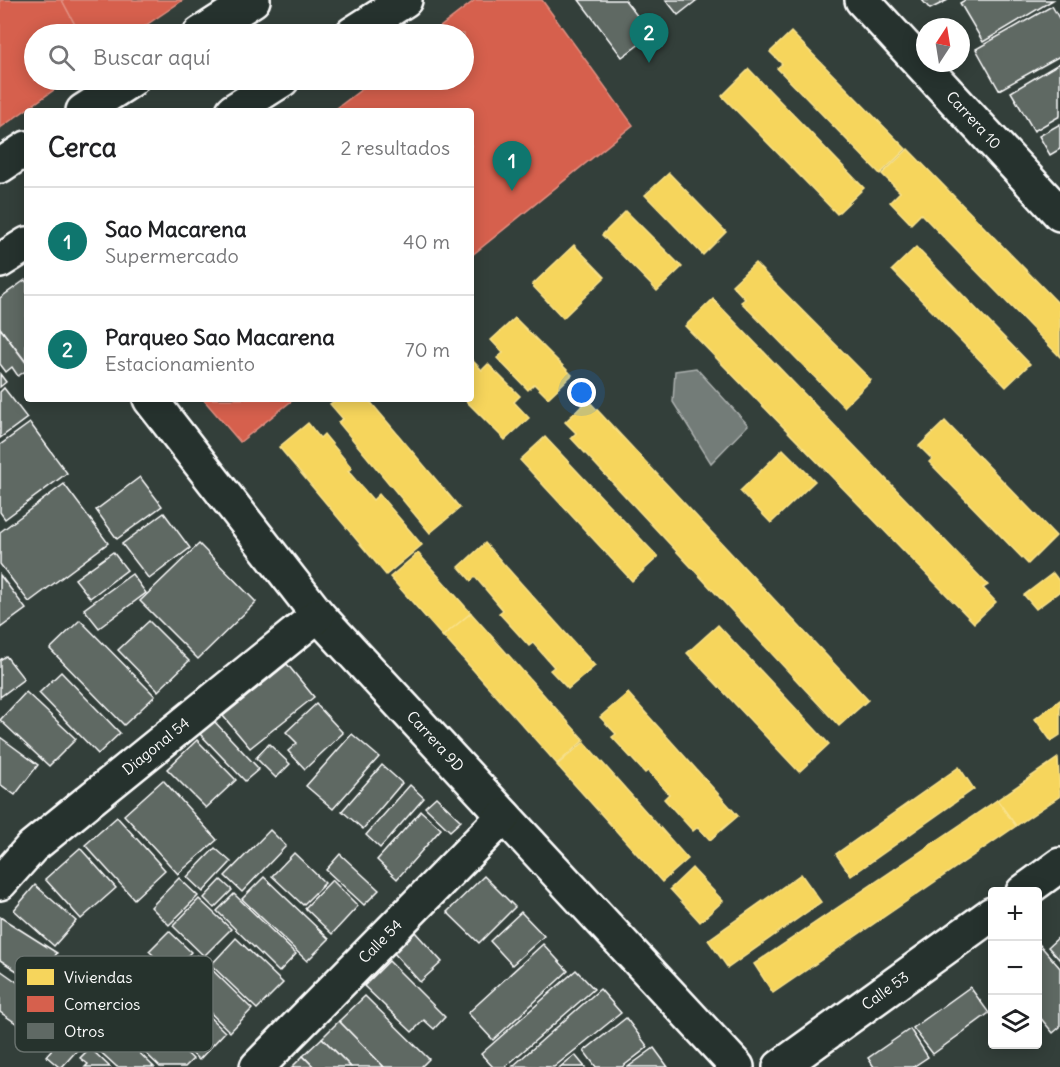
<!DOCTYPE html>
<html lang="es">
<head>
<meta charset="utf-8">
<style>
  body { margin:0; font-family:Delius,sans-serif; background:#f6f6f6; color:#202124 }
  .controls { position:absolute; right:18px; bottom:18px; display:grid; overflow:hidden; border-radius:6px; box-shadow:0 3px 15px #0003 }
  .controls button { width:54px; height:54px; display:grid; place-items:center; padding:0; border:0; border-bottom:2px solid #e0e0e0; background:#fff; color:#202124; font:30px sans-serif }
  .compass { position:absolute; left:916px; top:18px; width:54px; height:54px; border-radius:50%; background:#fff; box-shadow:0 3px 15px #0003; rotate:12deg }
  .you { position:absolute; left:582px; top:393px; width:21px; height:21px; margin:-15px; border:4px solid #fff; border-radius:50%; background:#1a73e8; box-shadow:0 0 0 9px #1a73e833 }
  .badge { display:grid; place-items:center; width:39px; height:39px; border-radius:50%; background:#0f766e; color:#fff; font-size:20px; font-weight:700 }
  .pin { position:absolute; translate:-50% -50px; filter:drop-shadow(0 2px 3px #0008) }
  .pin::after { content:''; position:absolute; top:32px; width:21px; height:18px; background:inherit; clip-path:polygon(0 0,100% 0,50% 100%) }
  .list { margin:0; padding:0; list-style:none }
  h2 { display:flex; justify-content:space-between; align-items:center; height:78px; margin:0; padding:0 24px; font-size:26px }
  h2 small { font-size:20px; font-weight:400; color:#757577 }
  .list li { display:grid; grid-template-columns:39px 1fr auto; gap:18px; align-items:center; box-sizing:border-box; height:108px; padding:0 24px; border-top:2px solid #e0e0e0 }
  .list b { display:block; font-size:22px; white-space:nowrap }
  .list p { margin:0; font-size:20px; white-space:nowrap; color:#757577 }
  .list em { font-size:20px; font-style:normal; color:#757577 }
  .icon { flex:none; width:33px; height:33px; fill:none; stroke:currentColor; stroke-width:2; stroke-linecap:round; stroke-linejoin:round }
  .map { position:relative; flex:none; width:1060px; height:1067px; overflow:hidden }
  .search { position:absolute; background:#fff; box-shadow:0 3px 15px #0003; left:24px; top:24px; width:450px; height:66px; display:flex; align-items:center; gap:15px; box-sizing:border-box; padding:0 21px; border-radius:33px; color:#757577; font-size:22px }
  .panel { position:absolute; background:#fff; box-shadow:0 3px 15px #0003; left:24px; top:108px; width:450px; height:294px; border-radius:6px }
  .map>svg:first-child { display:block }
  .water { fill:#737b78; stroke:#abb0ae; stroke-width:1.5 }
  .homes { fill:#f6d55c; stroke:#f9e28d; stroke-width:1.5 }
  .shops { fill:#d6604d; stroke:#e29082; stroke-width:1.5 }
  .building { fill:#5f6964; stroke:#fff; stroke-width:1.5 }
  .lines { fill:none; stroke-linecap:round; stroke-linejoin:round }
  .street-casing { stroke:#fff; stroke-width:38 }
  .secondary-casing { stroke:#fff; stroke-width:38 }
  .street { stroke:#26332d; stroke-width:33 }
  .secondary { stroke:#26332d; stroke-width:33 }
  .labels { text-anchor:middle; stroke-width:6; stroke-linejoin:round; paint-order:stroke }
  .street-label { font-size:15px; fill:#fff; stroke:#26332d }
  .key { fill:#26332d; stroke:#67706c; stroke-width:1.5 }
  .key-label { font-size:16px; fill:#fff }
</style>
</head>
<body>
<div class="map">
<svg width="1060" height="1067" viewBox="0 0 1060 1067">
  <rect width="100%" height="100%" fill="#333f3a"/>
  <filter id="ink" filterUnits="userSpaceOnUse"><feTurbulence type="fractalNoise" baseFrequency=".0167" numOctaves="2"/><feDisplacementMap in="SourceGraphic" scale="12" xChannelSelector="R" yChannelSelector="G"/><feConvolveMatrix kernelMatrix="1 2 1 2 8 2 1 2 1" color-interpolation-filters="sRGB"/></filter>
  <g filter="url(#ink)">
    <!-- water -->
    <path class="water" d="M 696,368 L 748,425 L 711,463 L 673,402 L 675,371 Z"/>
    <!-- homes -->
    <g class="homes">
      <path d="M 791,32 L 906,149 L 880,174 L 777,68 L 782,64 L 770,52 Z"/>
      <path d="M 749,69 L 864,188 L 837,214 L 722,96 Z"/>
      <path d="M 908,149 L 1060,305 L 1060,357 L 921,214 L 911,224 L 890,202 L 900,192 L 882,174 Z"/>
      <path d="M 669,173 L 726,232 L 703,255 L 645,195 Z"/>
      <path d="M 626,211 L 682,267 L 657,291 L 602,235 Z"/>
      <path d="M 574,245 L 605,277 L 563,318 L 532,285 Z"/>
      <path d="M 916,247 L 1030,364 L 1006,387 L 892,270 Z"/>
      <path d="M 755,263 L 871,380 L 844,407 L 741,302 L 745,299 L 732,285 Z"/>
      <path d="M 713,299 L 988,585 L 983,588 L 996,602 L 974,623 L 685,326 Z"/>
      <path d="M 515,318 L 572,375 L 548,398 L 534,384 L 528,390 L 497,358 L 503,353 L 491,340 Z"/>
      <path d="M 471,359 L 482,370 L 488,364 L 520,396 L 514,402 L 529,418 L 505,440 L 464,399 L 471,399 Z"/>
      <path d="M 337,399 L 368,399 L 460,508 L 430,533 L 338,422 L 343,419 L 330,404 Z"/>
      <path d="M 588,400 L 868,700 L 839,726 L 571,438 L 576,433 L 565,422 Z"/>
      <path d="M 945,421 L 1056,536 L 1028,564 L 929,462 L 932,459 L 919,446 Z"/>
      <path d="M 308,423 L 320,438 L 324,434 L 352,468 L 348,471 L 373,500 L 379,494 L 422,545 L 386,575 L 279,447 Z"/>
      <path d="M 545,437 L 658,557 L 632,581 L 520,460 Z"/>
      <path d="M 783,449 L 815,481 L 771,523 L 740,491 Z"/>
      <path d="M 485,543 L 595,666 L 568,689 L 550,670 L 554,667 L 533,643 L 529,646 L 499,613 L 503,610 L 475,577 L 471,581 L 459,567 Z"/>
      <path d="M 418,553 L 471,613 L 443,637 L 390,577 Z"/>
      <path d="M 1053,573 L 1060,582 L 1060,591 L 1036,609 L 1024,595 Z"/>
      <path d="M 471,613 L 584,740 L 557,764 L 443,636 Z"/>
      <path d="M 718,625 L 829,744 L 799,772 L 687,653 Z"/>
      <path d="M 628,693 L 738,816 L 710,840 L 698,827 L 693,831 L 664,799 L 669,794 L 648,771 L 645,773 L 612,737 L 616,734 L 600,717 Z"/>
      <path d="M 1060,700 L 1060,735 L 1051,741 L 1035,719 Z"/>
      <path d="M 584,742 L 688,859 L 662,882 L 557,765 Z"/>
      <path d="M 1058,758 L 1060,796 L 1016,826 L 997,800 Z"/>
      <path d="M 959,767 L 974,789 L 851,876 L 836,854 Z"/>
      <path d="M 997,800 L 1016,826 L 773,993 L 754,964 Z"/>
      <path d="M 692,868 L 723,901 L 700,922 L 670,889 Z"/>
      <path d="M 801,874 L 821,902 L 728,968 L 708,940 Z"/>
    </g>
    <!-- shops -->
    <g class="shops">
      <path d="M 0,0 L 62,0 L 80,34 L 34,34 L 34,80 L 68,80 L 0,128 Z"/>
      <path d="M 62,0 L 183,0 L 133,34 L 80,34 Z"/>
      <path d="M 475,0 L 542,0 L 633,125 L 471,256 L 471,111 L 333,111 L 374,80 L 464,80 L 464,34 L 431,34 Z"/>
      <path d="M 203,399 L 294,399 L 240,442 Z"/>
    </g>
    <!-- building -->
    <g class="building">
      <path d="M 579,0 L 625,0 L 652,35 L 622,57 Z"/>
      <path d="M 666,0 L 697,0 L 678,15 Z"/>
      <path d="M 922,0 L 948,0 L 930,9 Z"/>
      <path d="M 965,0 L 1053,0 L 983,42 L 960,3 Z"/>
      <path d="M 1052,6 L 1060,20 L 1060,56 L 999,90 L 976,49 Z"/>
      <path d="M 1060,63 L 1060,116 L 1034,131 L 1011,92 Z"/>
      <path d="M 1060,124 L 1060,149 L 1050,155 L 1039,136 Z"/>
      <path d="M 25,280 L 27,283 L 26,362 L 0,328 L 0,298 Z"/>
      <path d="M 0,328 L 27,364 L 27,370 L 18,376 L 12,367 L 6,372 L 0,364 Z"/>
      <path d="M 0,374 L 6,382 L 0,387 Z"/>
      <path d="M 4,388 L 27,418 L 0,438 L 0,392 Z"/>
      <path d="M 30,423 L 67,473 L 5,519 L 0,512 L 0,445 Z"/>
      <path d="M 140,477 L 162,506 L 117,539 L 96,510 Z"/>
      <path d="M 64,484 L 108,543 L 29,602 L 0,564 L 0,532 Z"/>
      <path d="M 164,513 L 190,548 L 149,579 L 122,544 Z"/>
      <path d="M 199,544 L 256,602 L 198,659 L 140,601 Z"/>
      <path d="M 113,552 L 127,570 L 90,598 L 75,579 Z"/>
      <path d="M 132,574 L 146,593 L 99,628 L 84,609 Z"/>
      <path d="M 0,575 L 26,609 L 0,628 Z"/>
      <path d="M 80,620 L 155,696 L 124,725 L 50,649 Z"/>
      <path d="M 149,621 L 189,661 L 158,691 L 118,650 Z"/>
      <path d="M 6,656 L 24,679 L 0,697 L 0,660 Z"/>
      <path d="M 287,664 L 314,697 L 250,748 L 223,716 Z"/>
      <path d="M 61,672 L 120,733 L 98,754 L 39,693 Z"/>
      <path d="M 26,692 L 76,739 L 49,766 L 0,720 Z"/>
      <path d="M 316,704 L 343,733 L 305,769 L 288,751 L 297,743 L 286,732 Z"/>
      <path d="M 214,721 L 259,769 L 245,781 L 200,734 Z"/>
      <path d="M 352,734 L 379,757 L 333,809 L 306,786 Z"/>
      <path d="M 0,737 L 38,765 L 15,795 L 0,784 Z"/>
      <path d="M 197,740 L 236,780 L 206,808 L 167,769 Z"/>
      <path d="M 269,744 L 290,764 L 276,778 L 256,758 Z"/>
      <path d="M 382,765 L 402,783 L 363,829 L 342,811 Z"/>
      <path d="M 163,780 L 217,840 L 178,874 L 124,815 Z"/>
      <path d="M 410,785 L 424,798 L 380,848 L 366,835 Z"/>
      <path d="M 436,797 L 461,821 L 450,831 L 425,807 Z"/>
      <path d="M 421,811 L 441,829 L 397,879 L 377,860 Z"/>
      <path d="M 117,817 L 165,870 L 134,899 L 85,845 Z"/>
      <path d="M 270,830 L 286,846 L 242,892 L 225,876 Z"/>
      <path d="M 80,848 L 116,888 L 81,919 L 45,879 Z"/>
      <path d="M 215,848 L 231,862 L 203,892 L 187,877 Z"/>
      <path d="M 294,853 L 325,883 L 303,905 L 272,876 Z"/>
      <path d="M 340,854 L 379,890 L 364,905 L 326,870 Z"/>
      <path d="M 484,876 L 515,907 L 479,943 L 447,912 Z"/>
      <path d="M 264,877 L 329,939 L 307,961 L 242,899 Z"/>
      <path d="M 179,878 L 198,896 L 169,925 L 151,907 Z"/>
      <path d="M 221,880 L 232,890 L 214,908 L 204,898 Z"/>
      <path d="M 332,880 L 358,906 L 332,934 L 305,908 Z"/>
      <path d="M 35,885 L 76,921 L 54,946 L 14,910 Z"/>
      <path d="M 234,894 L 296,954 L 279,972 L 217,911 Z"/>
      <path d="M 199,899 L 231,929 L 204,956 L 173,926 Z"/>
      <path d="M 521,912 L 544,936 L 512,965 L 490,941 Z"/>
      <path d="M 0,917 L 57,953 L 37,984 L 0,960 Z"/>
      <path d="M 169,931 L 191,952 L 171,973 L 149,951 Z"/>
      <path d="M 415,932 L 442,962 L 420,982 L 393,952 Z"/>
      <path d="M 1060,936 L 1060,960 L 1048,947 Z"/>
      <path d="M 236,938 L 283,983 L 257,1009 L 211,965 Z"/>
      <path d="M 543,944 L 568,971 L 493,1040 L 468,1013 Z"/>
      <path d="M 1039,944 L 1060,968 L 1060,1027 L 1053,1033 L 1038,1015 Z"/>
      <path d="M 197,955 L 252,1009 L 230,1032 L 175,978 Z"/>
      <path d="M 389,961 L 445,1017 L 434,1029 L 424,1020 L 412,1032 L 364,986 Z"/>
      <path d="M 0,970 L 48,1004 L 29,1032 L 0,1012 Z"/>
      <path d="M 576,970 L 594,989 L 505,1067 L 493,1067 L 481,1054 Z"/>
      <path d="M 174,983 L 225,1032 L 199,1060 L 147,1010 Z"/>
      <path d="M 970,987 L 989,1013 L 933,1054 L 913,1028 Z"/>
      <path d="M 600,989 L 621,1013 L 554,1067 L 513,1066 Z"/>
      <path d="M 365,996 L 429,1059 L 421,1067 L 384,1067 L 339,1021 Z"/>
      <path d="M 88,1008 L 103,1021 L 62,1067 L 59,1067 L 46,1056 Z"/>
      <path d="M 147,1015 L 193,1059 L 185,1067 L 160,1067 L 127,1035 Z"/>
      <path d="M 626,1018 L 648,1047 L 622,1067 L 596,1067 L 584,1051 Z"/>
      <path d="M 339,1021 L 384,1067 L 351,1067 L 322,1038 Z"/>
      <path d="M 112,1026 L 154,1067 L 117,1067 L 93,1045 Z"/>
      <path d="M 910,1029 L 928,1057 L 913,1067 L 874,1067 L 868,1058 Z"/>
      <path d="M 322,1038 L 351,1067 L 314,1067 L 303,1056 Z"/>
      <path d="M 90,1048 L 110,1067 L 85,1067 L 88,1064 L 80,1058 Z"/>
      <path d="M 654,1048 L 668,1067 L 628,1067 Z"/>
      <path d="M 575,1055 L 585,1067 L 560,1067 Z"/>
      <path d="M 303,1056 L 314,1067 L 292,1067 Z"/>
    </g>
    <g class="lines">
      <defs>
        <g id="street">
          <path id="s1" d="M 150,399 L 318,615 L 737,1067"/>
          <path id="s2" d="M 0,883 L 32,847 L 318,615"/>
          <path id="s3" d="M 257,1067 L 504,816"/>
        </g>
        <g id="secondary">
          <path id="s4" d="M 862,0 L 1060,214"/>
          <path d="M 200,34 L 253,0"/>
          <path d="M 352,34 L 405,0"/>
          <path d="M 83,111 L 131,80"/>
          <path d="M 233,111 L 282,80"/>
          <path d="M 0,166 L 27,148"/>
          <path d="M 0,261 L 27,244"/>
          <path d="M 1023,892 L 1060,865"/>
          <path id="s5" d="M 780,1067 L 992,914"/>
        </g>
      </defs>
      <!-- street casing -->
      <use href="#street" class="street-casing"/>
      <!-- secondary casing -->
      <use href="#secondary" class="secondary-casing"/>
      <!-- street -->
      <use href="#street" class="street"/>
      <!-- secondary -->
      <use href="#secondary" class="secondary"/>
    </g>
  </g>
  <g class="labels">
    <!-- street labels -->
    <g class="street-label">
      <text dy="5" stroke="none"><textPath href="#s4" startOffset="164">Carrera 10</textPath></text>
      <text dy="5" stroke="none"><textPath href="#s1" startOffset="446">Carrera 9D</textPath></text>
      <text dy="5" stroke="none"><textPath href="#s2" startOffset="208">Diagonal 54</textPath></text>
      <text dy="5" stroke="none"><textPath href="#s3" startOffset="176">Calle 54</textPath></text>
      <text dy="5" stroke="none"><textPath href="#s5" startOffset="130">Calle 53</textPath></text>
    </g>
  </g>
  <!-- legend -->
  <rect x="15" y="956" width="198" height="96" rx="9" class="key"/>
  <rect x="27" y="969" width="27" height="16" fill="#f6d55c"/>
  <rect x="27" y="996" width="27" height="16" fill="#d6604d"/>
  <rect x="27" y="1023" width="27" height="16" fill="#5f6964"/>
  <g class="key-label">
    <text x="64" y="983">Viviendas</text>
    <text x="64" y="1010">Comercios</text>
    <text x="64" y="1037">Otros</text>
  </g>
</svg>
<div class="controls">
<button>+</button>
<button>−</button>
<button><svg class="icon" aria-label="layers" viewBox="0 0 24 24"><path d="M12 4l9 5-9 5-9-5zM3 14l9 5 9-5"/></svg></button>
</div>
<svg class="compass" viewBox="-18 -18 36 36"><path d="M0-13l5 13h-10z" fill="#e53935"/><path d="M0 13l5-13h-10z" fill="#757577"/></svg>
<div class="you"></div>
<div class="pin badge" style="left:512px;top:191px">1</div>
<div class="pin badge" style="left:649px;top:63px">2</div>
<div class="search"><svg class="icon" aria-label="search" viewBox="0 0 24 24"><circle cx="10" cy="10" r="6"/><path d="M15 15l6 6"/></svg>Buscar aquí</div>
<section class="panel">
<h2>Cerca<small>2 resultados</small></h2>
<ul class="list">
<li><span class="badge">1</span><div><b>Sao Macarena</b><p>Supermercado</p></div><em>40 m</em></li>
<li><span class="badge">2</span><div><b>Parqueo Sao Macarena</b><p>Estacionamiento</p></div><em>70 m</em></li>
</ul>
</section>
</div>
</body>
</html>
